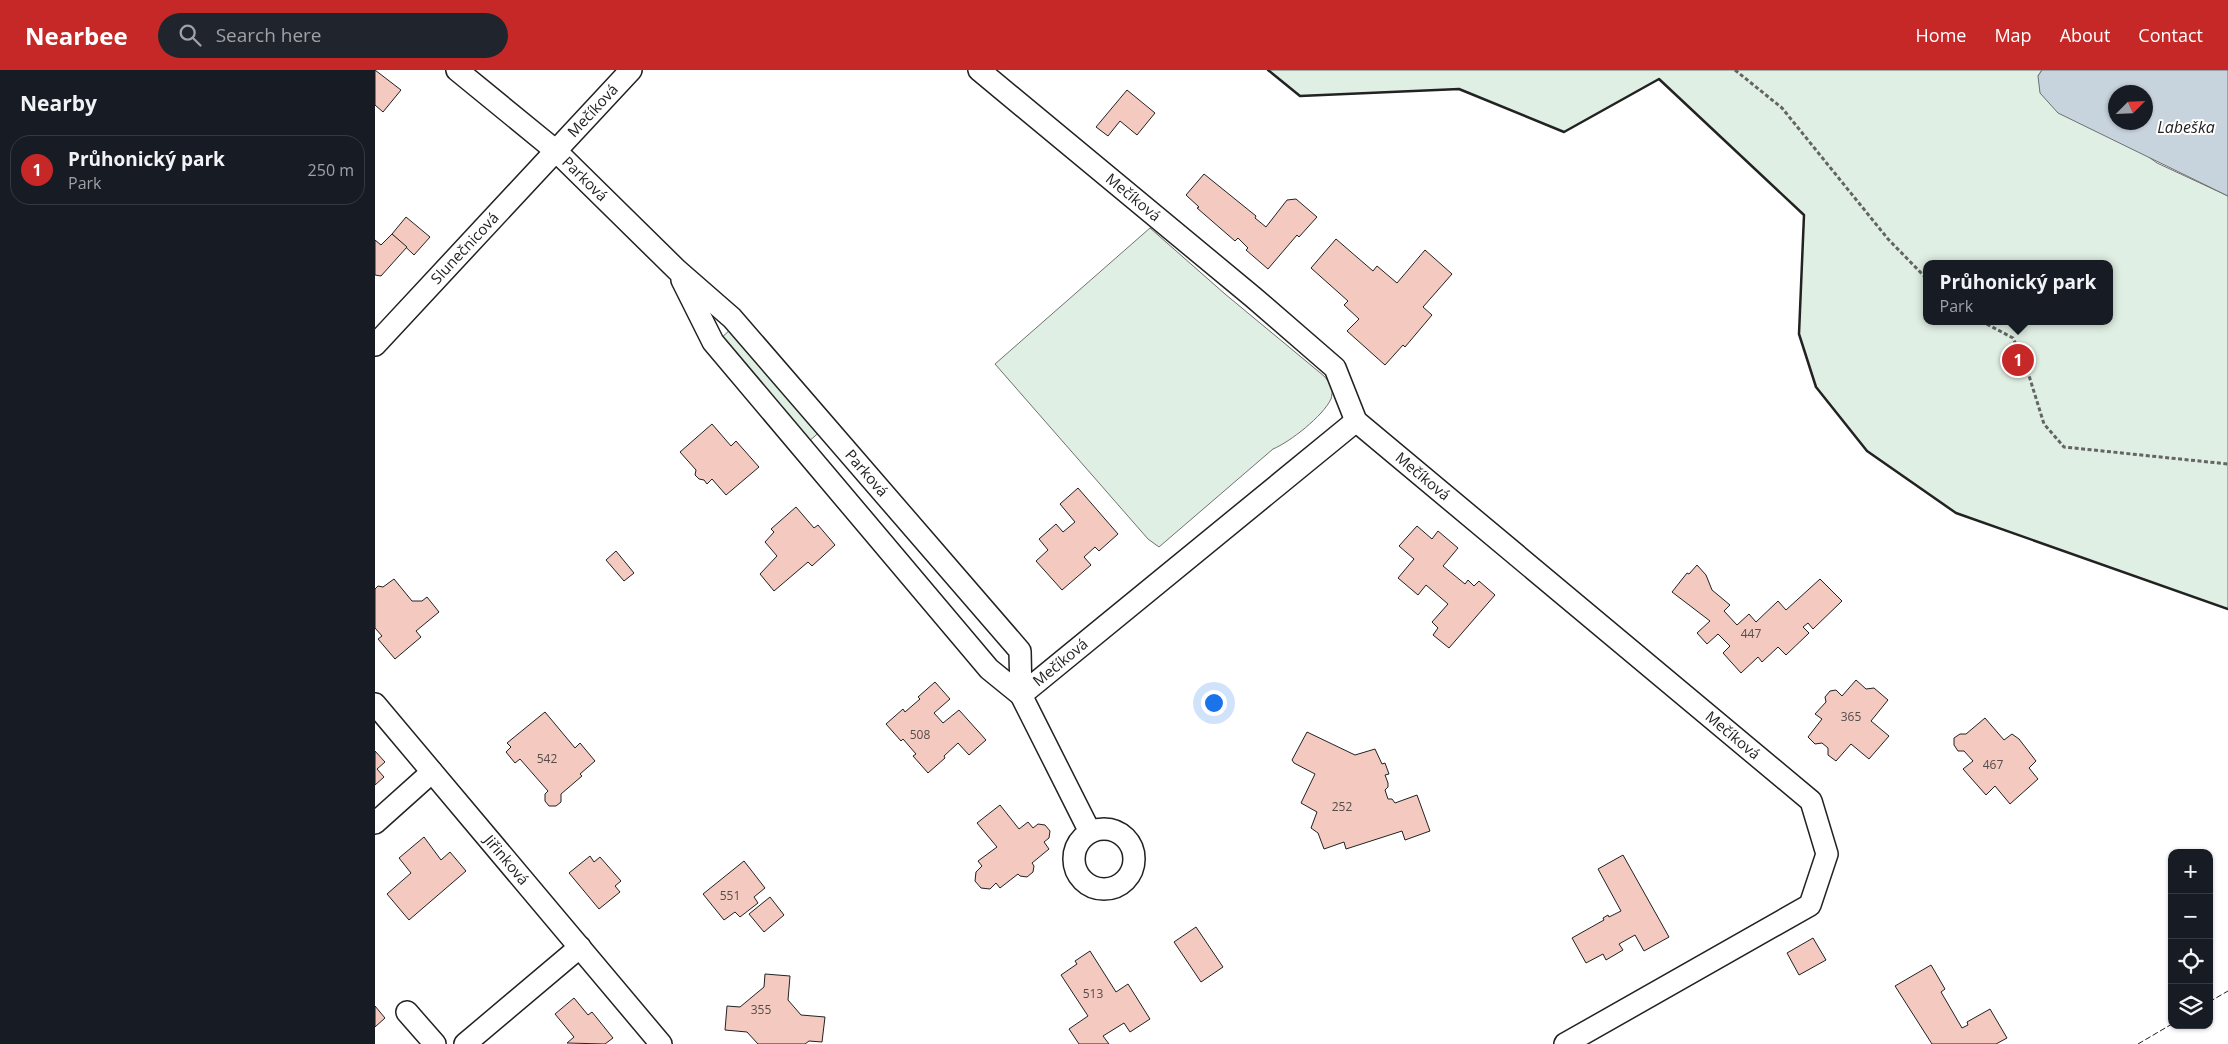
<!DOCTYPE html>
<html lang="en">
<head>
<meta charset="utf-8">
<style>
  body { margin:0; font-family:"Open Sans",sans-serif; background:#20242c; color:#f1f3f6 }
  .controls { position:absolute; right:15px; bottom:15px; display:grid; overflow:hidden; border-radius:10px; box-shadow:0 1px 4px #0004 }
  .controls button { width:45px; height:45px; display:grid; place-items:center; padding:0; border:0; border-bottom:1px solid #363941; background:#171b24; color:#f1f3f6; font:25px sans-serif }
  .compass { position:absolute; left:1733px; top:15px; width:45px; height:45px; border-radius:50%; background:#171b24; box-shadow:0 1px 4px #0004; rotate:66deg }
  .you { position:absolute; left:838px; top:632px; width:18px; height:18px; margin:-12px; border:4px solid #fff; border-radius:50%; background:#1a73e8; box-shadow:0 0 0 8px #1a73e833 }
  .badge { display:grid; place-items:center; width:32px; height:32px; border-radius:50%; background:#c62828; color:#fff; font-size:16px; font-weight:700 }
  .pin { position:absolute; translate:-50% -50%; border:2px solid #fff; box-shadow:0 1px 5px #0006 }
  .popup { position:absolute; left:1548px; top:190px; width:190px; height:65px; box-sizing:border-box; display:grid; place-content:center; border-radius:10px; background:#171b24; filter:drop-shadow(0 1px 4px #0005); font-size:16px; white-space:nowrap; color:#9ea1a6 }
  .popup b { font-size:19px; color:#f1f3f6 }
  .popup::after { content:''; position:absolute; left:50%; top:100%; margin-left:-10px; border:10px solid transparent; border-top-color:#171b24 }
  .list { margin:0; padding:0; list-style:none }
  h2 { display:flex; justify-content:space-between; align-items:center; height:65px; margin:0; padding:0 20px; font-size:21px }
  h2 small { font-size:16px; font-weight:400; color:#9ea1a6 }
  .list li { display:grid; grid-template-columns:32px 1fr auto; gap:15px; align-items:center; box-sizing:border-box; height:70px; margin:0 10px 10px; padding:0 10px; border:1px solid #363941; border-radius:20px }
  .list b { display:block; font-size:19px; white-space:nowrap }
  .list p { margin:0; font-size:16px; white-space:nowrap; color:#9ea1a6 }
  .list em { font-size:16px; font-style:normal; color:#9ea1a6 }
  .icon { flex:none; width:28px; height:28px; fill:none; stroke:currentColor; stroke-width:2; stroke-linecap:round; stroke-linejoin:round }
  .map { position:relative; flex:none; width:1853px; height:974px; overflow:hidden }
  header { display:flex; align-items:center; gap:30px; box-sizing:border-box; height:70px; padding:0 25px; background:#c62828; color:#fff }
  header strong { font-size:24px }
  nav { display:flex; gap:28px; margin-inline-start:auto; font-size:18px }
  .search { width:350px; height:45px; background:#20242c; display:flex; align-items:center; gap:12px; box-sizing:border-box; padding:0 18px; border-radius:28px; color:#9ea1a6; font-size:19px }
  main { display:flex }
  aside { flex:1; background:#171b24 }
  .map>svg:first-child { display:block }
  .green { fill:#e0efe3; stroke:#6f6f6f; fill-rule:evenodd }
  .water { fill:#c7d3dd; stroke:#6f6f6f; fill-rule:evenodd }
  .building { fill:#f3c9c0; stroke:#222 }
  .lines { fill:none; stroke-linecap:round; stroke-linejoin:round }
  .minor-casing { stroke:#222; stroke-width:24 }
  .path { stroke:#646464; stroke-width:3; stroke-dasharray:4 2.5; stroke-linecap:butt }
  .minor { stroke:#fff; stroke-width:21 }
  .fence { stroke:#222; stroke-width:1; stroke-dasharray:6 2.5; stroke-linecap:butt }
  .wall { stroke:#222; stroke-width:2.5 }
  .labels { text-anchor:middle; stroke-width:4; stroke-linejoin:round; paint-order:stroke }
  .number-label { font-size:12px; fill:#564c4a }
  .street-label { font-size:15px; fill:#222; stroke:#fff }
  .water-label { font-size:16px; font-style:italic; fill:#222; stroke:#fff }
</style>
</head>
<body>
<header>
<strong>Nearbee</strong>
<div class="search"><svg class="icon" aria-label="search" viewBox="0 0 24 24"><circle cx="10" cy="10" r="6"/><path d="M15 15l6 6"/></svg>Search here</div>
<nav><a>Home</a><a>Map</a><a>About</a><a>Contact</a></nav>
</header>
<main>
<aside>
<h2>Nearby<small></small></h2>
<ul class="list">
<li><span class="badge">1</span><div><b>Průhonický park</b><p>Park</p></div><em>250 m</em></li>
</ul>
</aside>
<div class="map">
<svg width="1853" height="974" viewBox="0 0 1853 974">
  <rect width="100%" height="100%" fill="#fff"/>
  <!-- green -->
  <g class="green">
    <path d="M 893,0 L 1667,0 L 1663,6 L 1782,93 L 1853,126 L 1853,539 L 1581,443 L 1492,381 L 1441,317 L 1424,264 L 1429,145 L 1284,9 L 1189,62 L 1084,19 L 925,26 ZM 1552,194 L 1734,194 L 1734,251 L 1552,251 Z"/>
    <path d="M 775,158 L 850,224 L 949,306 L 958,317 C 957,321 957,326 956,329 C 948,346 915,372 898,379 L 784,477 L 773,469 L 620,294 Z"/>
    <path d="M 357,258 L 448,359 L 432,373 L 344,270 Z"/>
  </g>
  <!-- water -->
  <path class="water" d="M 1667,0 L 1853,0 L 1853,126 L 1683,43 L 1665,23 L 1663,6 ZM 1740,22 L 1770,22 L 1770,52 L 1740,52 Z"/>
  <!-- building -->
  <g class="building">
    <path d="M 0,0 L 26,20 L 8,42 L 0,35 Z"/>
    <path d="M 752,20 L 780,43 L 762,65 L 745,51 L 733,66 L 721,57 Z"/>
    <path d="M 829,104 L 881,146 L 880,148 L 891,157 L 912,130 L 921,129 L 942,147 L 924,167 L 922,165 L 893,199 L 871,180 L 873,178 L 863,168 L 860,171 L 822,138 L 824,137 L 811,125 Z"/>
    <path d="M 31,147 L 55,167 L 39,185 L 17,164 Z"/>
    <path d="M 17,164 L 32,177 L 6,206 L 0,205 L 0,170 L 6,175 Z"/>
    <path d="M 961,169 L 998,201 L 1002,196 L 1022,213 L 1050,180 L 1077,204 L 1048,237 L 1057,245 L 1030,277 L 1028,275 L 1010,295 L 972,261 L 984,249 L 969,235 L 973,231 L 936,198 Z"/>
    <path d="M 337,354 L 356,376 L 361,371 L 384,397 L 351,425 L 337,409 L 332,414 L 329,410 L 324,409 L 320,405 L 321,400 L 305,382 Z"/>
    <path d="M 703,418 L 743,464 L 724,481 L 720,477 L 709,487 L 716,495 L 687,520 L 661,491 L 673,480 L 664,469 L 681,454 L 688,462 L 700,452 L 685,434 Z"/>
    <path d="M 421,437 L 439,458 L 443,455 L 460,475 L 437,496 L 433,492 L 399,521 L 385,504 L 402,486 L 390,472 L 399,462 L 396,459 Z"/>
    <path d="M 1042,456 L 1057,469 L 1063,461 L 1083,478 L 1068,496 L 1090,514 L 1093,510 L 1099,516 L 1104,511 L 1120,525 L 1074,578 L 1058,565 L 1063,558 L 1057,552 L 1073,534 L 1051,515 L 1043,525 L 1023,508 L 1039,489 L 1024,476 Z"/>
    <path d="M 241,481 L 259,503 L 249,511 L 231,490 Z"/>
    <path d="M 1322,495 L 1331,505 L 1337,520 L 1355,535 L 1349,541 L 1362,555 L 1374,544 L 1381,552 L 1403,531 L 1411,540 L 1445,509 L 1467,531 L 1438,559 L 1433,553 L 1428,557 L 1434,563 L 1411,585 L 1403,577 L 1387,592 L 1383,587 L 1366,603 L 1348,583 L 1355,576 L 1343,564 L 1332,574 L 1322,563 L 1335,551 L 1297,522 L 1312,503 L 1314,504 Z"/>
    <path d="M 19,509 L 37,531 L 47,531 L 52,527 L 64,542 L 41,561 L 46,567 L 20,589 L 3,569 L 7,566 L 0,558 L 0,519 L 3,516 L 8,517 Z"/>
    <path d="M 1481,610 L 1491,619 L 1499,618 L 1513,630 L 1496,651 L 1514,666 L 1494,689 L 1476,674 L 1461,691 L 1453,685 L 1453,678 L 1447,673 L 1440,674 L 1433,667 L 1447,649 L 1440,644 L 1451,632 L 1450,627 L 1455,621 L 1461,620 L 1467,626 Z"/>
    <path d="M 560,612 L 575,629 L 559,643 L 568,653 L 584,640 L 611,670 L 594,685 L 583,673 L 569,686 L 570,688 L 553,703 L 538,686 L 541,684 L 528,669 L 526,671 L 511,654 L 528,639 L 530,642 L 545,629 L 543,627 Z"/>
    <path d="M 170,642 L 200,678 L 205,673 L 220,691 L 205,704 L 207,706 L 186,724 L 186,732 L 181,736 L 174,736 L 170,731 L 170,724 L 173,721 L 145,689 L 140,693 L 131,682 L 136,677 L 132,673 Z"/>
    <path d="M 1610,648 L 1629,670 L 1637,664 L 1644,669 L 1661,691 L 1654,698 L 1663,709 L 1635,734 L 1620,716 L 1611,725 L 1588,699 L 1598,691 L 1589,681 L 1583,681 L 1579,675 L 1579,668 L 1585,664 L 1591,664 Z"/>
    <path d="M 932,662 L 980,685 L 1000,679 L 1007,694 L 1010,693 L 1014,704 L 1010,705 L 1013,713 L 1013,717 L 1010,720 L 1013,729 L 1017,729 L 1020,733 L 1042,725 L 1055,761 L 1030,770 L 1027,761 L 971,779 L 969,772 L 949,779 L 943,763 L 936,758 L 942,742 L 926,733 L 940,704 L 919,693 L 917,690 Z"/>
    <path d="M 0,681 L 10,692 L 2,699 L 9,707 L 0,715 Z"/>
    <path d="M 625,735 L 644,759 L 653,752 L 658,758 L 663,754 L 670,755 L 675,761 L 674,768 L 669,772 L 674,779 L 657,793 L 659,796 L 658,802 L 652,807 L 645,806 L 643,804 L 625,818 L 621,813 L 615,819 L 606,818 L 600,811 L 601,802 L 607,796 L 603,791 L 622,777 L 602,753 Z"/>
    <path d="M 49,767 L 66,790 L 75,782 L 91,801 L 34,850 L 12,824 L 36,803 L 24,788 Z"/>
    <path d="M 1248,785 L 1294,867 L 1269,881 L 1260,865 L 1244,874 L 1248,880 L 1231,890 L 1228,884 L 1211,893 L 1197,868 L 1229,850 L 1228,848 L 1233,845 L 1234,847 L 1246,841 L 1223,799 Z"/>
    <path d="M 215,786 L 219,792 L 225,787 L 246,811 L 240,816 L 245,822 L 224,839 L 194,803 Z"/>
    <path d="M 369,791 L 390,818 L 379,827 L 383,833 L 365,847 L 360,842 L 349,850 L 328,824 Z"/>
    <path d="M 395,827 L 409,845 L 389,862 L 374,844 Z"/>
    <path d="M 821,857 L 848,897 L 826,912 L 799,872 Z"/>
    <path d="M 1438,868 L 1451,890 L 1424,905 L 1412,883 Z"/>
    <path d="M 715,881 L 741,922 L 753,914 L 775,949 L 755,962 L 749,953 L 728,966 L 734,974 L 704,974 L 694,959 L 713,946 L 686,905 L 702,894 L 700,891 Z"/>
    <path d="M 1556,895 L 1570,919 L 1566,922 L 1587,958 L 1593,955 L 1592,952 L 1615,939 L 1632,968 L 1621,974 L 1557,974 L 1520,916 Z"/>
    <path d="M 390,904 L 415,906 L 413,930 L 426,945 L 450,947 L 447,972 L 434,971 L 430,974 L 383,974 L 372,962 L 350,960 L 352,936 L 365,937 L 389,917 Z"/>
    <path d="M 199,928 L 213,945 L 217,942 L 238,968 L 230,974 L 192,973 L 199,967 L 180,944 Z"/>
    <path d="M 0,936 L 10,948 L 0,957 Z"/>
  </g>
  <g class="lines">
    <defs>
      <g id="minor">
        <path id="s1" d="M 82,0 L 181,81 L 302,200 L 357,248 L 645,581 L 646,625"/>
        <path id="s2" d="M 604,0 L 878,227 L 960,298 L 981,351 L 1436,731 L 1452,784 L 1435,835 L 1190,974"/>
        <path d="M 307,210 L 338,272 L 614,599 L 646,625 L 715,762"/>
        <path id="s3" d="M 0,275 L 256,0"/>
        <path id="s4" d="M 646,625 L 981,351"/>
        <path id="s5" d="M 0,634 L 286,974"/>
        <path d="M 0,753 L 57,702"/>
        <circle cx="729" cy="789" r="30"/>
        <path d="M 32,942 L 60,974"/>
        <path d="M 90,974 L 205,877"/>
      </g>
    </defs>
    <!-- minor casing -->
    <use href="#minor" class="minor-casing"/>
    <!-- path -->
    <g class="path">
      <path d="M 1360,0 L 1407,38 L 1513,169 L 1552,209"/>
      <path d="M 1606,251 L 1638,268 L 1651,296 L 1669,354 L 1689,377 L 1853,394"/>
    </g>
    <!-- minor -->
    <use href="#minor" class="minor"/>
    <!-- fence -->
    <g class="fence">
      <path d="M 1834,932 L 1853,921"/>
      <path d="M 1763,974 L 1797,954"/>
    </g>
    <!-- wall -->
    <path class="wall" d="M 893,0 L 925,26 L 1084,19 L 1189,62 L 1284,9 L 1429,145 L 1424,264 L 1441,317 L 1492,381 L 1581,443 L 1853,539"/>
  </g>
  <g class="labels">
    <!-- number labels -->
    <g class="number-label">
      <text x="1376" y="568">447</text>
      <text x="1476" y="651">365</text>
      <text x="545" y="669">508</text>
      <text x="172" y="693">542</text>
      <text x="1618" y="699">467</text>
      <text x="967" y="741">252</text>
      <text x="355" y="830">551</text>
      <text x="718" y="928">513</text>
      <text x="386" y="944">355</text>
    </g>
    <!-- street labels -->
    <g class="street-label">
      <text dy="5" stroke="none"><textPath href="#s3" startOffset="320">Mečíková</textPath></text>
      <text dy="5" stroke="none"><textPath href="#s1" startOffset="168">Parková</textPath></text>
      <text dy="5" stroke="none"><textPath href="#s2" startOffset="200">Mečíková</textPath></text>
      <text dy="5" stroke="none"><textPath href="#s3" startOffset="132">Slunečnicová</textPath></text>
      <text dy="5" stroke="none"><textPath href="#s1" startOffset="576">Parková</textPath></text>
      <text dy="5" stroke="none"><textPath href="#s2" startOffset="608">Mečíková</textPath></text>
      <text dy="5" stroke="none"><textPath href="#s4" startOffset="51">Mečíková</textPath></text>
      <text dy="5" stroke="none"><textPath href="#s2" startOffset="1012">Mečíková</textPath></text>
      <text dy="5" stroke="none"><textPath href="#s5" startOffset="204">Jiřinková</textPath></text>
    </g>
    <!-- water labels -->
    <g class="water-label">
      <text x="1811" y="63">Labeška</text>
    </g>
  </g>
</svg>
<div class="controls">
<button>+</button>
<button>−</button>
<button><svg class="icon" aria-label="locate" viewBox="0 0 24 24"><circle cx="12" cy="12" r="6"/><path d="M12 2v4M12 18v4M2 12h4M18 12h4"/></svg></button>
<button><svg class="icon" aria-label="layers" viewBox="0 0 24 24"><path d="M12 4l9 5-9 5-9-5zM3 14l9 5 9-5"/></svg></button>
</div>
<svg class="compass" viewBox="-18 -18 36 36"><path d="M0-13l5 13h-10z" fill="#e53935"/><path d="M0 13l5-13h-10z" fill="#9ea1a6"/></svg>
<div class="you"></div>
<div class="pin badge" style="left:1643px;top:290px">1</div>
<div class="popup"><b>Průhonický park</b>Park</div>
</div>
</main>
</body>
</html>
